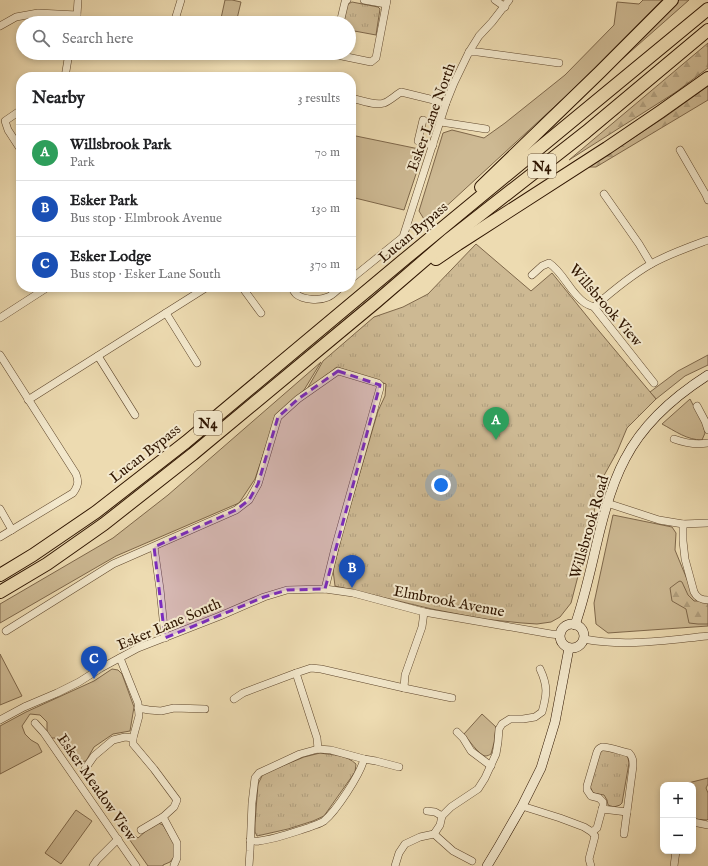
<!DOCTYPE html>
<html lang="en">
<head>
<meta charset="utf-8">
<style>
  body { margin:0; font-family:"IM FELL English",serif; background:#f6f6f6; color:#202124 }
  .controls { position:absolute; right:12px; bottom:12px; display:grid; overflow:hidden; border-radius:8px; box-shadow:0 2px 6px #0003 }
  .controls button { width:36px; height:36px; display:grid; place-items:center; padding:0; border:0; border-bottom:1px solid #e0e0e0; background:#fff; color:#202124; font:20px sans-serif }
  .you { position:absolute; left:441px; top:485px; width:14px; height:14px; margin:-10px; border:3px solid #fff; border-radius:50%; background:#1a73e8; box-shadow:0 0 0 6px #1a73e833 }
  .badge { display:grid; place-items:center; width:26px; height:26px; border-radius:50%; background:#0b8043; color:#fff; font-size:13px; font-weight:700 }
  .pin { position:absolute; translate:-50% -33px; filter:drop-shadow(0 1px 2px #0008) }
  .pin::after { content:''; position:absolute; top:21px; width:14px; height:12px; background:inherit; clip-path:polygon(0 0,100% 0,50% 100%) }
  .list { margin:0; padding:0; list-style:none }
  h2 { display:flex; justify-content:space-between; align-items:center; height:52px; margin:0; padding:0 16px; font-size:17px }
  h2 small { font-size:13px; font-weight:400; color:#757577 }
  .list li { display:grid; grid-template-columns:26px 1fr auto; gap:12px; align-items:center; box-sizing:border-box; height:56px; padding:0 16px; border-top:1px solid #e0e0e0 }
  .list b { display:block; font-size:15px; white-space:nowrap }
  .list p { margin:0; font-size:13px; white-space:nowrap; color:#757577 }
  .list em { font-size:13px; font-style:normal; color:#757577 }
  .icon { flex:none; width:22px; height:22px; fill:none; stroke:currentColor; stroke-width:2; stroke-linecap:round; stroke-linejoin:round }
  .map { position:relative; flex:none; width:708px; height:866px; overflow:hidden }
  .search { position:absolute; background:#fff; box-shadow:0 2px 6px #0003; left:16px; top:16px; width:340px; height:44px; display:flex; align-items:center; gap:10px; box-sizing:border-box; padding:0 14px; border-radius:22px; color:#757577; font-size:15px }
  .panel { position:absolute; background:#fff; box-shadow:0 2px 6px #0003; left:16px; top:72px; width:340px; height:220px; border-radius:16px }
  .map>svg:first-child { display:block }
  .grass { fill:#cdb993; stroke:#7e674a }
  .forest { fill:url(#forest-firs); stroke:#7e674a }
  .park { fill:url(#park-tufts); stroke:#7e674a }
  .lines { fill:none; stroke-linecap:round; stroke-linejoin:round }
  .street-casing { stroke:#5e462c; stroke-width:8 }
  .secondary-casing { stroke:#2f1500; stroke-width:10 }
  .highway-casing { stroke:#2f1500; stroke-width:14 }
  .street { stroke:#f3e8cc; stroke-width:7 }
  .secondary { stroke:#f3e8cc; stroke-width:9 }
  .highway { stroke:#eddbb1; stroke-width:12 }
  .marked { fill:#7b2cbf; fill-opacity:0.2; stroke:#7b2cbf; stroke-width:3; stroke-dasharray:8 5; stroke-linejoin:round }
  .labels { text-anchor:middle; stroke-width:4; stroke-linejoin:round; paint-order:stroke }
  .shield { fill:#f3e8cc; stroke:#6a543d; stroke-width:1 }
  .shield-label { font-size:14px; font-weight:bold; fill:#2f1500 }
  .street-label { font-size:15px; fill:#2f1500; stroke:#f3e8cc }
</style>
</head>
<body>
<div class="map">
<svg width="708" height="866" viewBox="0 0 708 866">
  <defs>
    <pattern id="forest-firs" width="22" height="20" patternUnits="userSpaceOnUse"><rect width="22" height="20" fill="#cdb993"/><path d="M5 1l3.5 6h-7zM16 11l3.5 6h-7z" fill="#b09e7d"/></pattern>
    <pattern id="park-tufts" width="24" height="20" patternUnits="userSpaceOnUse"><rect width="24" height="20" fill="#cdb993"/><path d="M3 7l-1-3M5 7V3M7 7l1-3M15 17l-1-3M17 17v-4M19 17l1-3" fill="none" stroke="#b09e7d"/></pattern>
  </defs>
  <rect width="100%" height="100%" fill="#eddbb1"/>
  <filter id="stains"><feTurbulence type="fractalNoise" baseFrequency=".005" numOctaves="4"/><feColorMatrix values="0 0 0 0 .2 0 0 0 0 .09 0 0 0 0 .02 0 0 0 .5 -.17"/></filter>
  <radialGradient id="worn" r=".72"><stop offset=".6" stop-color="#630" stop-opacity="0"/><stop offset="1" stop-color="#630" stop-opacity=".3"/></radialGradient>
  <!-- grass -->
  <g class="grass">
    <path d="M 225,0 L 232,0 L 241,2 L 236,23 L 220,23 Z"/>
    <path d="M 643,0 L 662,0 L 578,85 L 427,224 L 419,211 L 443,133 L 452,130 L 484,138 L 505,123 L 565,75 L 614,25 L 617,2 L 639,4 Z"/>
    <path d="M 351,135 L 424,150 L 404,210 L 351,197 Z"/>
    <path d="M 708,355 L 708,365 L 685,376 L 656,399 L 650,392 L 678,371 Z"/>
    <path d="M 321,362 L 304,390 L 276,416 L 255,479 L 239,503 L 116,556 L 0,623 L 0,604 L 113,538 L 168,495 Z"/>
    <path d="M 690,399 L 703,424 L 705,433 L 702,440 C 687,440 675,431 662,424 Z"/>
    <path d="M 613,515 L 672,527 L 676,533 L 675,550 L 693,594 L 708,601 L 708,626 L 608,633 L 596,624 L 594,603 Z"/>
    <path d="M 0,654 L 22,696 L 0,705 Z"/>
    <path d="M 112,669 L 118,670 L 122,674 L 134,707 L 130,731 L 113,734 L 94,747 L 86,761 L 74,763 L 55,738 L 50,738 L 47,732 L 47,722 L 40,715 L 30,714 L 22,726 L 25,734 L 31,740 L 38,744 L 42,752 L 0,774 L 0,726 L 26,712 L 94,681 Z"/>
    <path d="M 482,714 L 496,727 L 494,743 L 491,754 C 489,755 488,756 485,756 C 479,755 468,739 464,734 Z"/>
    <path d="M 708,778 L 708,784 L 706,788 L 708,793 L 708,819 L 707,820 L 693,819 L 693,785 L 680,785 Z"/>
    <path d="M 76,810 L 92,821 L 61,864 L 45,853 Z"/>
    <path d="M 156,822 L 163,825 L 175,845 L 174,857 L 170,862 L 163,865 L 163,866 L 148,866 L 127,836 L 132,833 L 138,838 Z"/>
  </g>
  <!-- forest -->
  <g class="forest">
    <path d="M 678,0 L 689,0 L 596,82 Z"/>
    <path d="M 708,43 L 708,68 L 676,92 L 569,160 Z"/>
    <path d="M 708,86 L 708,100 L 596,167 L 589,167 L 665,117 Z"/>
    <path d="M 680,581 L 682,582 L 688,595 L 694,601 L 708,601 L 708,624 L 698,624 L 689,623 L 686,609 L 672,601 L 670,588 L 678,582 Z"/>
  </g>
  <!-- park -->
  <g class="park">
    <path d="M 352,2 L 378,7 L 380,9 L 376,35 L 349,30 L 349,23 L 343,23 L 346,5 Z"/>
    <path d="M 476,244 L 531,291 L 552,273 L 594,325 L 656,399 L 627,428 L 617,452 L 601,481 L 590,530 L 571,603 L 560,617 L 551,622 L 537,624 L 522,623 L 483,619 L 432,609 L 335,586 L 333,570 L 344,527 L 378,411 L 385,396 L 386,384 L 337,367 L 306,391 L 323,361 L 374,317 L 403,307 L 428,294 Z"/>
    <path d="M 602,750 L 606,750 L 626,755 L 628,758 L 629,763 L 622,803 L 620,805 L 614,807 L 608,805 L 607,800 L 604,795 L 593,793 L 590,786 L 599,751 Z"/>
    <path d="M 320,753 C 332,755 347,755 356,764 L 355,772 L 324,816 L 313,821 L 288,829 L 257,836 L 255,832 L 255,823 L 258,784 L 263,774 L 304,757 Z"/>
  </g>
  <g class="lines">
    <defs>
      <g id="street">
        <path d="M 364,0 L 386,4"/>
        <path d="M 495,0 L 505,7"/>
        <path d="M 77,15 L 78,0"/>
        <path d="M 174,23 L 181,0"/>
        <path d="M 340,23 L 345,2 L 347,0"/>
        <path d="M 0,26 L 16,17 L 38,13 L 77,15 L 75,23"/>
        <path d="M 469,52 L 478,52 L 559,63"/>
        <path d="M 336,53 L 337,55 L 371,62 L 376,58 L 387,0"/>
        <path d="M 65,77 L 69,53"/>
        <path d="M 351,98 C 360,100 375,106 384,103 C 388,102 396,95 401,92 L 446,103"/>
        <path d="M 21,110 L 5,121 L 8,130 L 21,150"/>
        <path d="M 423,120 L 418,141 L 433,145"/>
        <path d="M 441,122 L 486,129"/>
        <path d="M 680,150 L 706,195 L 708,200"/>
        <path d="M 604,194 L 639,244 L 651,264"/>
        <path d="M 532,275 L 542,266 L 549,263 C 564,273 570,293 585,303 C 588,305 591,306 594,307 L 654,383"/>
        <path d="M 351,279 L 403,237 L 446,103 L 454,83 L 469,52 L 479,36 L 492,22 L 509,0"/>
        <path d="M 242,287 L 261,313"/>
        <path d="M 292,287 L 292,288 C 293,290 294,292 296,294 C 303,300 319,301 328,297 C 333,295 337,290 341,287"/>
        <path d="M 594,307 C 610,293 632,275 651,264 C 669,254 689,247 708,240"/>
        <path d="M 166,313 L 197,363"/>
        <path d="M 0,318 L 48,287"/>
        <path d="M 0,355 L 76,474 C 79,482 78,486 73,493 L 0,537"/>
        <path d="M 98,356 L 135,415"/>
        <path d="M 28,400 L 207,287"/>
        <path d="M 697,406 L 705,421 L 708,430"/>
        <path d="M 674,439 C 685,443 696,445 708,443"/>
        <path d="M 607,503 L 659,520 L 683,524 L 708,523"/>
        <path d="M 0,509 L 12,530"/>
        <path d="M 683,524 L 683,541 L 685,559 L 694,592 C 697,598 701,600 708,600"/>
        <path d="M 154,547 L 160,589 L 165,638"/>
        <path d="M 6,631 L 113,564 L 236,510 L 249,500 L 258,484 L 278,417 L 298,399 L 338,371 L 378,383 L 380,385 L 380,388 L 335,548 L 325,589"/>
        <path d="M 584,639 C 625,647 667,640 708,636"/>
        <path d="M 120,658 L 138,703 L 139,716 L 133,738 L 133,744 L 154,769 L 177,800 L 174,807 L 163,817 L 177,843 L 177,858 L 174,865"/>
        <path d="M 296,673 L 317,738 L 318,749"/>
        <path d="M 404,688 L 452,698"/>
        <path d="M 234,699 L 243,693 L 296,673 L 311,668 L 321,669 L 404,688 L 405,675 L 422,627 L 424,612"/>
        <path d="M 138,708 L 149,710 L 161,711 L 174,708 L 205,709"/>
        <path d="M 0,720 L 24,707 L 57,693 L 79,682 L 101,668 L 138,648 L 220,616 L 264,597 L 287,590 L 325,589 L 353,593 L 424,612 L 551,634 L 560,635"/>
        <path d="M 35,723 L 44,733 L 73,775 L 136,866"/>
        <path d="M 457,732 L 463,738 L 471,751 L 491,766"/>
        <path d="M 85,769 L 94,756 L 113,740 L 125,737 L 133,738"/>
        <path d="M 522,806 L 560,818 L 584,827 L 592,832 L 595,836 L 589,859 L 591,866"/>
        <path d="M 602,809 L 627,812"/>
        <path d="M 427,811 L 435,812 L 442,816"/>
        <path d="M 693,822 L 708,825"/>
        <path d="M 141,830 L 163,817"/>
        <path d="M 592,832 L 597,828 L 603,806 L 603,802 L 599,798 L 591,796 L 587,790 L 587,786 L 597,752 C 598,749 599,748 602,747 C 608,746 622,752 629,753 C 633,757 633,761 633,766 L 624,834"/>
        <path d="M 434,834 L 453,851 L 472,861"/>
        <path d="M 250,840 C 253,841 256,842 259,841 C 276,839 294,832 310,827 C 314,825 320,824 324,821 C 336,811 360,775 364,759"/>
        <path d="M 93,866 L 97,860 L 118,839"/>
        <path d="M 249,866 L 250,851 L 252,803 L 255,778 L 259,773 L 300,754 L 318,749 L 331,750 L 364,759 L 376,761 L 399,767"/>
        <path d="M 395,866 L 399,853 L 405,844 L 420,837 L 434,834 L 440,825 L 442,816 L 451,807 L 478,789 L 485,778 L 496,754 L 498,742 L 499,729 L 502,724 L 510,719 L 523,719 L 535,717 L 542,712 C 547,694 548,686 540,669"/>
        <path d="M 674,866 L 676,851"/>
      </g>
      <g id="secondary">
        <circle cx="572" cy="636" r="12"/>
        <path d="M 575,625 C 586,594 592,562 600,530 C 606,506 613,481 625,459 C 643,424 675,396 708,375"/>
        <path d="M 487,866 L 499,846 L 522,806 L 541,768 L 555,722 L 569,648"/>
      </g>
      <g id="highway">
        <path d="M 481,187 L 600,72 L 672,0"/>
        <path d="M 436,259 L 458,244 L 607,148 L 660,112 L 708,78"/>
        <path d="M 0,575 L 33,555 L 96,512 L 186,442 L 406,258 L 708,9"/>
        <path d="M 0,592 L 47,564 L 104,524 L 193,454 L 376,302 L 448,240 L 586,132 L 708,30"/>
      </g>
    </defs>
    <!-- street casing -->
    <use href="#street" class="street-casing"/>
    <!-- secondary casing -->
    <use href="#secondary" class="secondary-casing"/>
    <!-- highway casing -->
    <use href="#highway" class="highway-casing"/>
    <!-- street -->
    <use href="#street" class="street"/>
    <!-- secondary -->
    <use href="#secondary" class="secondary"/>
    <!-- highway -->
    <use href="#highway" class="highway"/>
  </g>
  <!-- marked area -->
  <path class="marked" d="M 338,371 L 380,385 L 325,589 L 287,590 L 264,597 L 165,638 L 154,547 L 236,510 L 249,500 L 258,484 L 278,417 L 298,399 Z"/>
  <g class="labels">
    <!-- shield labels -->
    <g class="shield">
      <rect x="528" y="154" width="28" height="24" rx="3"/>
      <rect x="194" y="411" width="28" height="24" rx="3"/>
    </g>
    <g class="shield-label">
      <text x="542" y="171">N4</text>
      <text x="208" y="428">N4</text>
    </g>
    <!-- street labels -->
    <g class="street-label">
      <text transform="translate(431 117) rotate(-70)" y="5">Esker Lane North</text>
      <text transform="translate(413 232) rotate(-40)" y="5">Lucan Bypass</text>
      <text transform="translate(606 305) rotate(49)" y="5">Willsbrook View</text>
      <text transform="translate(145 453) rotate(-38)" y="5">Lucan Bypass</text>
      <text transform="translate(589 527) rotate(-74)" y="5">Willsbrook Road</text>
      <text transform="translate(449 601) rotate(11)" y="5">Elmbrook Avenue</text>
      <text transform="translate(169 624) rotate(-23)" y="5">Esker Lane South</text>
      <text transform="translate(97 787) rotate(55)" y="5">Esker Meadow View</text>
    </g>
  </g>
  <rect width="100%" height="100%" filter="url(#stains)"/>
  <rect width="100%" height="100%" fill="url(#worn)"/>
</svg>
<div class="controls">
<button>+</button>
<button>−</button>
</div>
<div class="you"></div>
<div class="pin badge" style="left:496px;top:440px;background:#2e9e5b">A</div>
<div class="pin badge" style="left:352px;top:588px;background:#1a4fb4">B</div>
<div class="pin badge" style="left:94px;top:679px;background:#1a4fb4">C</div>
<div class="search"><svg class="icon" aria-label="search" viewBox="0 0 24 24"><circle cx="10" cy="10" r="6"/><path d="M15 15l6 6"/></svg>Search here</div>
<section class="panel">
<h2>Nearby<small>3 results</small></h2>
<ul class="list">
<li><span class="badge" style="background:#2e9e5b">A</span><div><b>Willsbrook Park</b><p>Park</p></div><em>70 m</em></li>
<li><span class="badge" style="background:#1a4fb4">B</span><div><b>Esker Park</b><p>Bus stop · Elmbrook Avenue</p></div><em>130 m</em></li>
<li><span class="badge" style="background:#1a4fb4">C</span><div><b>Esker Lodge</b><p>Bus stop · Esker Lane South</p></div><em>370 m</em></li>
</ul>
</section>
</div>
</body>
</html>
